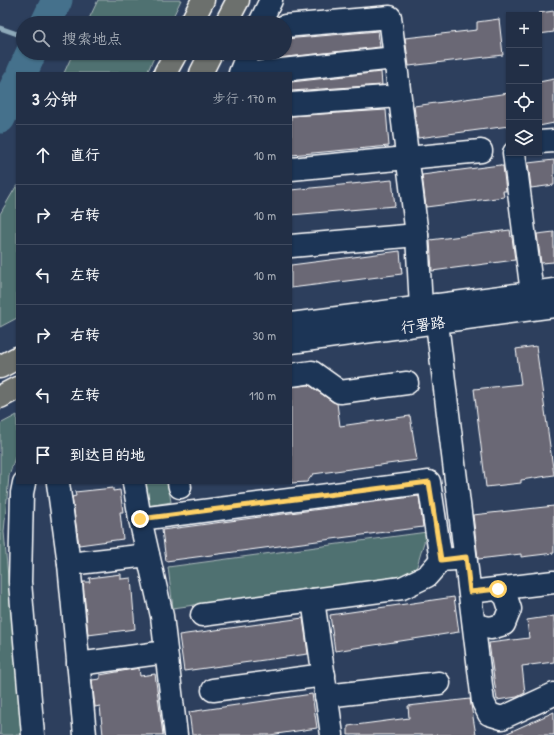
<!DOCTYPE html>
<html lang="zh">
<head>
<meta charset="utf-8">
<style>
  body { margin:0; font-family:"Patrick Hand","LXGW WenKai TC",sans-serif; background:#2a374d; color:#f1f3f6 }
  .controls { position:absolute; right:12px; top:12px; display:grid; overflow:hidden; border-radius:0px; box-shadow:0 1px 3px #0004 }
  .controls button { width:36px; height:36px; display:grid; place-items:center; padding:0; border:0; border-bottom:1px solid #3f4a5f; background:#222f46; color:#f1f3f6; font:20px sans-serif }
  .stop { position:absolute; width:12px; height:12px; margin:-9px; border:3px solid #ffd166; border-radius:50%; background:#fff }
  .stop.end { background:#ffd166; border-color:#fff; box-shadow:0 1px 4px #0008 }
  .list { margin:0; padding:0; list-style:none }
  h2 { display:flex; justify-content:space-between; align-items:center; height:52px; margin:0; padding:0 16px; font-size:17px }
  h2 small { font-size:13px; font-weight:400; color:#a2a9b3 }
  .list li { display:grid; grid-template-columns:26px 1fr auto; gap:12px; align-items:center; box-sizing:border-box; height:60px; padding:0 16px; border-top:1px solid #3f4a5f }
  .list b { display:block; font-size:15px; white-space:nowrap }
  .list em { font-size:13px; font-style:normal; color:#a2a9b3 }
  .icon { flex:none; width:22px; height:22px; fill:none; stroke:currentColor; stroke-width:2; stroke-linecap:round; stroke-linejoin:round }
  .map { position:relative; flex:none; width:554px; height:735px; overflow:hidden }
  .search { position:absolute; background:#222f46; box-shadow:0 1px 3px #0004; left:16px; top:16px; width:276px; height:44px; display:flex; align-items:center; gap:10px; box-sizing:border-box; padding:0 14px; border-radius:22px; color:#a2a9b3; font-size:15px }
  .panel { position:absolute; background:#222f46; box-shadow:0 1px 3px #0004; left:16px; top:72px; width:276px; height:412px; border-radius:0px }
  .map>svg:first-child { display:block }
  .green { fill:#507171; stroke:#a8b8b8 }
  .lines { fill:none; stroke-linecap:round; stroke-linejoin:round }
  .stream { stroke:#8faaba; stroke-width:5 }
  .river { stroke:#45718c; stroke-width:31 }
  .building { fill:#6b6875; stroke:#fff }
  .minor-casing { stroke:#fff; stroke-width:25 }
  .major-casing { stroke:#fff; stroke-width:25 }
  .minor { stroke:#1d3557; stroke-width:22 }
  .major { stroke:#6c706d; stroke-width:22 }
  .route { stroke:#ffd166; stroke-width:5 }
  .labels { text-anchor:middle; stroke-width:4; stroke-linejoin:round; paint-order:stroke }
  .street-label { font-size:15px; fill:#fff; stroke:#1d3557 }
</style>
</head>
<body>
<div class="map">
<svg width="554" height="735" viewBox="0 0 554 735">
  <rect width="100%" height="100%" fill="#2d3f5d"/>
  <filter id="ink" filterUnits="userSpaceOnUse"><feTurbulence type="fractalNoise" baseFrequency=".025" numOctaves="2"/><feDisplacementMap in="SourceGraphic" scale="8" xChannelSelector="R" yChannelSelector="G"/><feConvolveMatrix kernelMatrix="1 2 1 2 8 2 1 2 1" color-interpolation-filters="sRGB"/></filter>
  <g filter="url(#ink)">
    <!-- green -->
    <g class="green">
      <path d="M 98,0 L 181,0 L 170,23 L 87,23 Z"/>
      <path d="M 73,53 L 156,53 L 147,73 L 64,73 Z"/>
      <path d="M 17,185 L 17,318 L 0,327 L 0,214 Z"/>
      <path d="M 17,415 L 17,451 L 9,476 L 4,532 L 22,735 L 0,735 L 0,424 Z"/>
      <path d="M 144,483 L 168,483 L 171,502 L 148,506 Z"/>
      <path d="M 427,532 L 417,566 L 410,575 L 173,608 L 168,567 Z"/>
    </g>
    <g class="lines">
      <!-- stream -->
      <path class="stream" d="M 0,28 L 23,36"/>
      <!-- river -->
      <g class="river">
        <path d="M 46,23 L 57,0"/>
        <path d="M 22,73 L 31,53"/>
        <path d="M 0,118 L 17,83"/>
      </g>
    </g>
    <!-- building -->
    <g class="building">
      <path d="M 554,11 L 554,32 L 539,34 L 539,13 Z"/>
      <path d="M 499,19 L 503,55 L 409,66 L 405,38 L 477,30 L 477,22 Z"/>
      <path d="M 378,31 L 380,47 L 259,60 L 260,53 L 285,53 L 285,39 Z"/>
      <path d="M 381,72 L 382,85 L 291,91 L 291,82 Z"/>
      <path d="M 554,79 L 554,123 L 539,126 L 539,82 Z"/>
      <path d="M 509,93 L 509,126 L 418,138 L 414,106 Z"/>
      <path d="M 386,110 L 389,146 L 291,155 L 291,116 Z"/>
      <path d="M 554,160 L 554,185 L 531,188 L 528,163 Z"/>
      <path d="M 500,165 L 500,166 L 503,166 L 506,191 L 503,191 L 504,197 L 426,207 L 422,175 Z"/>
      <path d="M 392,180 L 395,206 L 291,215 L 291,190 Z"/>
      <path d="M 510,230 L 511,237 L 512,237 L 515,260 L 432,271 L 430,240 Z"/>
      <path d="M 554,232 L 554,262 L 541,263 L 537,234 Z"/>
      <path d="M 400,251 L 402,274 L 291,288 L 291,265 Z"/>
      <path d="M 536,346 L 554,475 L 521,480 L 521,483 L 486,487 L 474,389 L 521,384 L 516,349 Z"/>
      <path d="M 309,385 L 333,402 L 337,403 L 340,426 L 410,416 L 417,460 L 313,474 L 307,482 L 291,483 L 291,387 Z"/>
      <path d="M 113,488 L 113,491 L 120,490 L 123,512 L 120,512 L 123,539 L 79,545 L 72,497 L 76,496 L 75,492 Z"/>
      <path d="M 419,496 L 423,527 L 166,561 L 162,530 Z"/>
      <path d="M 554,506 L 554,553 L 521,557 L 521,554 L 478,559 L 473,515 Z"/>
      <path d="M 121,574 L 121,579 L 131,578 L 135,629 L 88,635 L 83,582 L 90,582 L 89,578 Z"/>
      <path d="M 454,597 L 459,632 L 335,651 L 330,615 Z"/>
      <path d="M 554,616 L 554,662 L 522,666 L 525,693 L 517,697 L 497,700 L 489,643 L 529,638 L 527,620 Z"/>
      <path d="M 303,618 L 308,654 L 184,671 L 179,635 Z"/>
      <path d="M 139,668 L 140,676 L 155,674 L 163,735 L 103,735 L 100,706 L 95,707 L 92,680 L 100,679 L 100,675 Z"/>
      <path d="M 312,694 L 317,728 L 270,735 L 192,735 L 189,712 Z"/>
      <path d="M 470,699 L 476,735 L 348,735 L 348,726 L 409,718 L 408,706 Z"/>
      <path d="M 554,712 L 554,735 L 503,735 Z"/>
    </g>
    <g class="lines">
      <defs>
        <g id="minor">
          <path d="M 260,23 L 271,0"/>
          <path d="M 285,26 L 390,17 L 417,235 L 421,307"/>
          <path d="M 240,73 L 248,53"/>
          <path d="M 253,73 L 395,58"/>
          <path d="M 291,104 L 386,97"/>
          <path d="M 539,142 L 554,141"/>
          <path d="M 514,153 L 532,293"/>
          <path d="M 291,169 L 481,151"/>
          <path d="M 291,246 L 417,235"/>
          <path d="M 436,305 L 437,323 L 483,702 L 489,714 L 502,718 L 554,694"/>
          <path d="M 291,324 L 554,290"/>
          <path d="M 291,342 L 554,306"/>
          <path d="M 291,375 L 312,372 L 340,392 L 407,383"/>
          <path d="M 24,483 L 22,493 L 20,582 L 33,735"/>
          <path d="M 58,483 L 69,564 L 85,735"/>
          <path d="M 134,483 L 140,519 L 162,616 L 176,735"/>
          <path d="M 179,483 L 180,487"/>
          <path d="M 140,519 L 429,482 L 441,560"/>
          <path d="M 69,564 L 148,555"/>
          <path d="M 470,592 L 554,582"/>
          <path d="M 313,600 L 332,735"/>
          <path d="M 202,615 L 402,588 L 427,576 L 441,560 L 455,559"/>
          <path d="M 474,625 L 491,628 L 504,624 L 510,609 L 506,597 L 498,589"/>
          <path d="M 78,664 L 166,652"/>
          <path d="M 213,690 L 324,675"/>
          <path d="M 326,696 L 439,683"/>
        </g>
        <g id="major">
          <path d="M 191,23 L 203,0"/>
          <path d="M 226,23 L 238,0"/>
          <path d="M 165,73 L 176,53"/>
          <path d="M 201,73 L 211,53"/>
          <path d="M 0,367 L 17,358"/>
          <path d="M 0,397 L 17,388"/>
        </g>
      </defs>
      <!-- minor casing -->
      <use href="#minor" class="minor-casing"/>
      <!-- major casing -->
      <use href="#major" class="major-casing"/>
      <!-- minor -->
      <use href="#minor" class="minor"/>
      <!-- major -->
      <use href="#major" class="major"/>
    </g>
  </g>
  <g class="lines" filter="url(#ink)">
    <!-- route -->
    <path class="route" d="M 140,519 L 429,482 L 441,560 L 466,557 L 470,592 L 498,589"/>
  </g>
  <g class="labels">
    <!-- street labels -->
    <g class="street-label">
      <text transform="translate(423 325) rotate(-8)" y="5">行署路</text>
    </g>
  </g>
</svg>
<div class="controls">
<button>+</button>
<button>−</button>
<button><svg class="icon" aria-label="locate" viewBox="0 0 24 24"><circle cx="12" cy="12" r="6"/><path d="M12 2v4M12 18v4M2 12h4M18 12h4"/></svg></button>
<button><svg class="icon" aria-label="layers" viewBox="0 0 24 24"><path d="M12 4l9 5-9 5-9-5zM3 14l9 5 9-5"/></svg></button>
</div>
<div class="stop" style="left:498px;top:589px"></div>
<div class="stop end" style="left:140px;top:519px"></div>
<div class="search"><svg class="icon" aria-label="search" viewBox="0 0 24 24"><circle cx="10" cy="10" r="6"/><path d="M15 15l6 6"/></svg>搜索地点</div>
<section class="panel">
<h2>3 分钟<small>步行 · 170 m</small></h2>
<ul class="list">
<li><svg class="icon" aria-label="ahead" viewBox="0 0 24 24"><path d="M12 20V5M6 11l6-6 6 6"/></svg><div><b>直行</b></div><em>10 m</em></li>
<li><svg class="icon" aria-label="right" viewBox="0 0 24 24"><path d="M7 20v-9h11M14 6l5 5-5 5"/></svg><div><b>右转</b></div><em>10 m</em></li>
<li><svg class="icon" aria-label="left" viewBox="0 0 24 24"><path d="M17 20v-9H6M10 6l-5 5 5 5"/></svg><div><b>左转</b></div><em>10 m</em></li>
<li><svg class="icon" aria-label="right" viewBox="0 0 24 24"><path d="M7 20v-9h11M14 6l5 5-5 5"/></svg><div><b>右转</b></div><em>30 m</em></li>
<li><svg class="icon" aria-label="left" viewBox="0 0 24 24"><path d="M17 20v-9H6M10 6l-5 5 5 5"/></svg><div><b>左转</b></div><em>110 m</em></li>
<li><svg class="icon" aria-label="arrive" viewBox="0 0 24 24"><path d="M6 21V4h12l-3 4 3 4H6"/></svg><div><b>到达目的地</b></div></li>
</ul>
</section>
</div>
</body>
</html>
